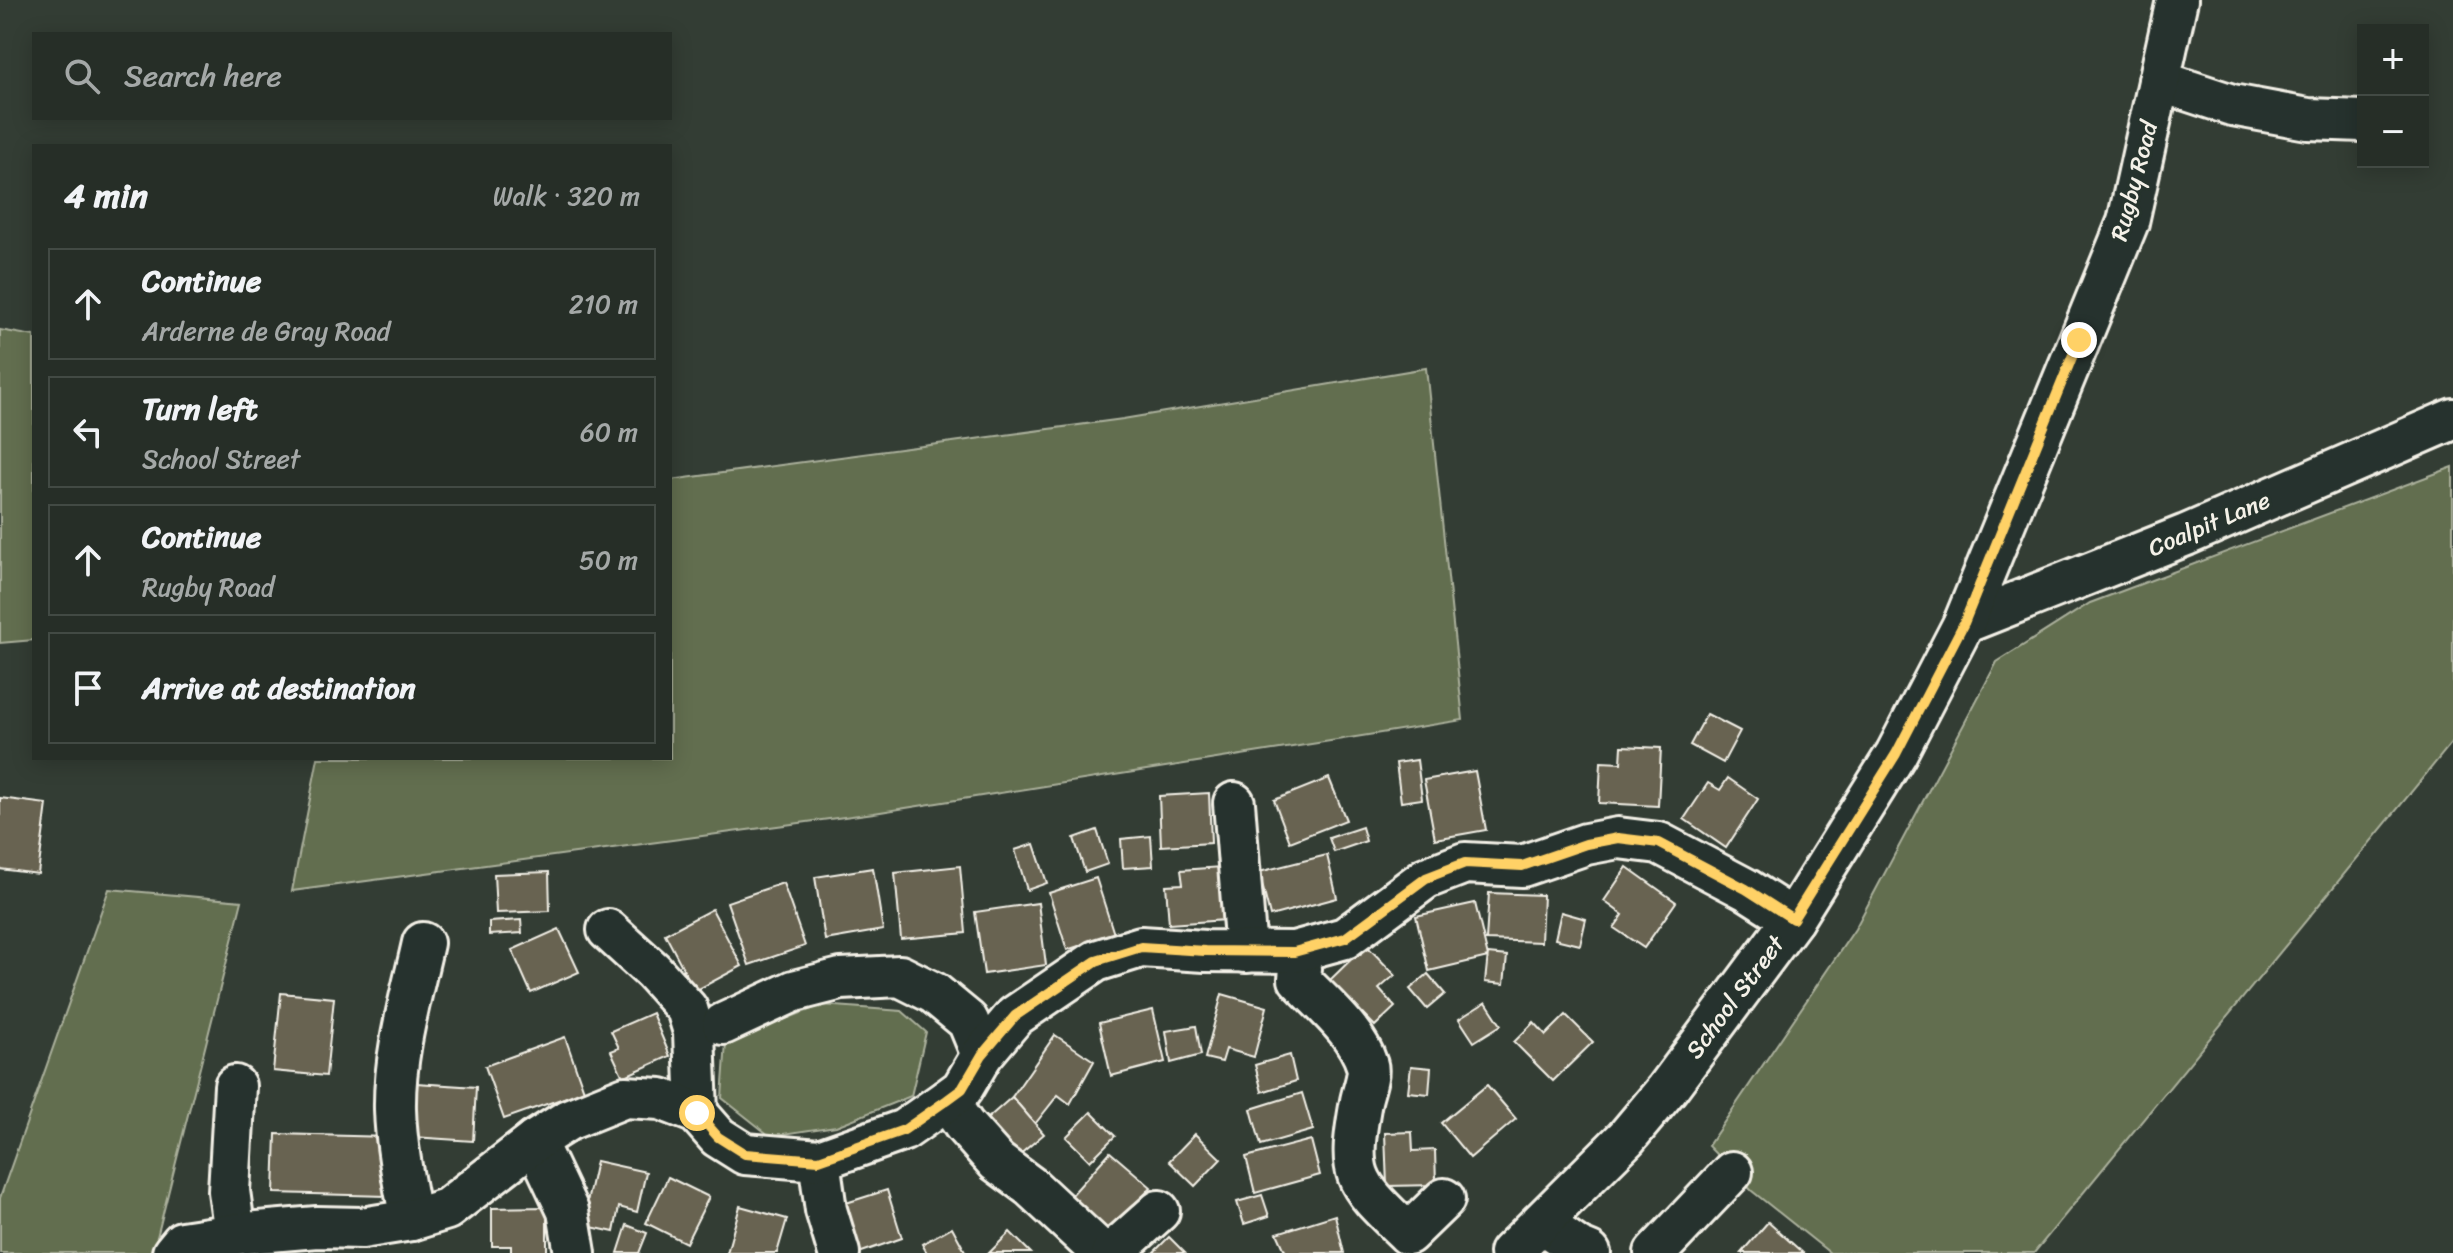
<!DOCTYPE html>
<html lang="en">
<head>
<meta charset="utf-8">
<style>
  body { margin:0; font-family:Sriracha,sans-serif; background:#2e362f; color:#f1f3f6 }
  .controls { position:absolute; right:24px; top:24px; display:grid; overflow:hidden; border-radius:0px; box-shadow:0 4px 20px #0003 }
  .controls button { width:72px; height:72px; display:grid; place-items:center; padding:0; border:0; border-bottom:2px solid #424a44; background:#262e27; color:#f1f3f6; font:40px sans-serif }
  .stop { position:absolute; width:24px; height:24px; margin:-18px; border:6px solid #ffd166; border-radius:50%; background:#fff }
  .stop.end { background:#ffd166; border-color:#fff; box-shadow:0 2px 8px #0008 }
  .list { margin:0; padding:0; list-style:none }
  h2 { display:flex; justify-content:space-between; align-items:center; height:104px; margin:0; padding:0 32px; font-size:34px }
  h2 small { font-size:26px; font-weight:400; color:#a4a8a7 }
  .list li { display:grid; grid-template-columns:52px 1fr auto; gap:24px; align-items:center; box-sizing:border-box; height:112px; margin:0 16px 16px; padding:0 16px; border:2px solid #424a44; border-radius:0px }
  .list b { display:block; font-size:30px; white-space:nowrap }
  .list p { margin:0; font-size:26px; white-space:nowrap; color:#a4a8a7 }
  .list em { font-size:26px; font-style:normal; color:#a4a8a7 }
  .icon { flex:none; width:44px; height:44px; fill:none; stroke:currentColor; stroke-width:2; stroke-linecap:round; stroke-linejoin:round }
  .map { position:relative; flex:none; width:2453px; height:1253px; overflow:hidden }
  .search { position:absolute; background:#262e27; box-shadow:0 4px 20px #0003; left:32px; top:32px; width:640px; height:88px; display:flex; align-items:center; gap:20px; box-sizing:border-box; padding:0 28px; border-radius:0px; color:#a4a8a7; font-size:30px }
  .panel { position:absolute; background:#262e27; box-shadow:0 4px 20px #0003; left:32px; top:144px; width:640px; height:616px; border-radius:0px }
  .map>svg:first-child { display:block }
  .green { fill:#626e4f; stroke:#abb09c; stroke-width:2 }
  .building { fill:#686351; stroke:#f4f1e8; stroke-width:2 }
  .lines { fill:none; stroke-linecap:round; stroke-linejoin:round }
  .minor-casing { stroke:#f4f1e8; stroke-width:46 }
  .minor { stroke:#26332d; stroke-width:40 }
  .route { stroke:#ffd166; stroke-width:10 }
  .labels { text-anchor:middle; stroke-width:6; stroke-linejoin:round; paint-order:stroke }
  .street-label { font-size:24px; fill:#f4f1e8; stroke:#26332d }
</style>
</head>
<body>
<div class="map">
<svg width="2453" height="1253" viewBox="0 0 2453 1253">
  <rect width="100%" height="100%" fill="#333d34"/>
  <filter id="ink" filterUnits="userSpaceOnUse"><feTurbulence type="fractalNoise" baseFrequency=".0125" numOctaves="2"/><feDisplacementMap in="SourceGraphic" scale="16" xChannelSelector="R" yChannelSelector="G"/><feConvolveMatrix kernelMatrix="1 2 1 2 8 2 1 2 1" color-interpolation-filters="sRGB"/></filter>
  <g filter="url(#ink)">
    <!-- green -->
    <g class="green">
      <path d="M 0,330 L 34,336 L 34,640 L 0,643 Z"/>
      <path d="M 1426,368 L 1463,720 L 874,813 L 292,891 L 318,758 L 670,758 L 670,480 L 1123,419 Z"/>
      <path d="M 2453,467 L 2453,741 L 2034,1253 L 1830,1253 L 1752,1191 L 1708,1146 L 1855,929 L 1997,662 L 2090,603 Z"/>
      <path d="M 109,889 L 242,901 L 153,1253 L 0,1253 L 0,1198 Z"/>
      <path d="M 822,1005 L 902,1011 L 926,1032 L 911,1096 L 836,1126 L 770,1136 L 722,1098 L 726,1042 Z"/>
    </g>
    <!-- building -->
    <g class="building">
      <path d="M 1707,714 L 1740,731 L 1723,763 L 1690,745 Z"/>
      <path d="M 1622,746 L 1661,748 L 1658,806 L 1599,803 L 1601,762 L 1621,763 Z"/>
      <path d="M 1417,760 L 1422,799 L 1401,802 L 1396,763 Z"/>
      <path d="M 1475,771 L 1486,830 L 1435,839 L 1424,780 Z"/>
      <path d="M 1329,778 L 1346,820 L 1290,842 L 1274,800 Z"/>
      <path d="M 1728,778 L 1758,799 L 1726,848 L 1684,819 L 1708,783 L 1720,790 Z"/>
      <path d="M 1209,793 L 1211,843 L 1161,846 L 1159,796 Z"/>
      <path d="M 0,798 L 47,804 L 38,874 L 0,869 Z"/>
      <path d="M 1362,827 L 1366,841 L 1334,852 L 1329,838 Z"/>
      <path d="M 1097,830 L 1108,864 L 1085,872 L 1074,838 Z"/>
      <path d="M 1151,836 L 1153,866 L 1123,868 L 1121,839 Z"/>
      <path d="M 1034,844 L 1047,883 L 1027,890 L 1015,850 Z"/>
      <path d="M 1327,855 L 1337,898 L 1270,916 L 1259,872 Z"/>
      <path d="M 960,866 L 966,933 L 901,939 L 895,873 Z"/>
      <path d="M 1221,867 L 1225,920 L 1169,924 L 1166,885 L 1183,884 L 1181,870 Z"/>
      <path d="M 1627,867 L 1676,902 L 1644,948 L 1614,928 L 1623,915 L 1604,901 Z"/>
      <path d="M 873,868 L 883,930 L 825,940 L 815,877 Z"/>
      <path d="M 549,872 L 550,911 L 496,913 L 494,874 Z"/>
      <path d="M 1096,878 L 1114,934 L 1067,950 L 1049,893 Z"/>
      <path d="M 783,883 L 805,946 L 749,965 L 727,902 Z"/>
      <path d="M 1489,893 L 1543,895 L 1541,942 L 1486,940 Z"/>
      <path d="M 1038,903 L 1046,965 L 984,974 L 975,912 Z"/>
      <path d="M 1475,903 L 1488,957 L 1429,971 L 1416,916 Z"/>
      <path d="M 712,909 L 742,966 L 695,991 L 665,934 Z"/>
      <path d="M 1561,912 L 1586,919 L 1580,945 L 1555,939 Z"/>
      <path d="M 521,920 L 522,933 L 489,935 L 489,922 Z"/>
      <path d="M 559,929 L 579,972 L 531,993 L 512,950 Z"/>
      <path d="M 1366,945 L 1395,975 L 1379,989 L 1395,1007 L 1375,1026 L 1330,980 Z"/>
      <path d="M 1488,954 L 1507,956 L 1504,984 L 1485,982 Z"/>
      <path d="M 1428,974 L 1445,994 L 1427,1009 L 1410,989 Z"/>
      <path d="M 281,993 L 334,998 L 326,1076 L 273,1071 Z"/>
      <path d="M 1222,994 L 1267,1007 L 1254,1057 L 1226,1049 L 1222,1062 L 1205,1058 Z"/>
      <path d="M 1486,1002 L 1501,1025 L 1474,1042 L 1459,1019 Z"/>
      <path d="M 1153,1010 L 1165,1062 L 1111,1076 L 1099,1023 Z"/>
      <path d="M 652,1013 L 670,1056 L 623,1077 L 611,1051 L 619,1048 L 611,1031 Z"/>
      <path d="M 1566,1015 L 1593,1042 L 1553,1081 L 1514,1042 L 1534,1022 L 1546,1035 Z"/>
      <path d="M 1196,1026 L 1201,1055 L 1171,1063 L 1166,1031 Z"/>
      <path d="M 1055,1035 L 1094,1061 L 1070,1104 L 1058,1095 L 1035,1124 L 1012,1097 Z"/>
      <path d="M 565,1037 L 584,1091 L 504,1119 L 485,1066 Z"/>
      <path d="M 1290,1055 L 1296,1081 L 1262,1092 L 1255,1065 Z"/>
      <path d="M 1411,1066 L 1431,1068 L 1429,1094 L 1408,1092 Z"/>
      <path d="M 416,1083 L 476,1087 L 473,1141 L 413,1137 Z"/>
      <path d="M 1487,1085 L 1516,1119 L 1470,1158 L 1441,1123 Z"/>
      <path d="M 1302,1093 L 1313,1130 L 1261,1145 L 1251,1109 Z"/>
      <path d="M 1012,1097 L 1044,1134 L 1012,1161 L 980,1125 Z"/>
      <path d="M 1091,1112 L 1115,1136 L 1090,1161 L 1066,1137 Z"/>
      <path d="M 1412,1132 L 1413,1151 L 1435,1150 L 1436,1185 L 1387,1186 L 1385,1133 Z"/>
      <path d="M 276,1134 L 389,1137 L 387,1196 L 274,1193 Z"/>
      <path d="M 1195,1134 L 1221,1159 L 1195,1186 L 1169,1161 Z"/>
      <path d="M 1311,1140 L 1320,1175 L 1255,1193 L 1246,1157 Z"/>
      <path d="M 1110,1152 L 1151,1187 L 1112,1233 L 1070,1197 Z"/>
      <path d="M 596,1161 L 646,1172 L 637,1212 L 619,1207 L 614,1232 L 582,1225 Z"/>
      <path d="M 668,1177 L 709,1197 L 686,1243 L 646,1223 Z"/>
      <path d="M 887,1190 L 902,1238 L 859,1253 L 843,1204 Z"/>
      <path d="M 1262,1195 L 1269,1216 L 1244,1224 L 1237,1202 Z"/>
      <path d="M 740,1206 L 787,1219 L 777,1253 L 727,1253 Z"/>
      <path d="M 547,1207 L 547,1253 L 511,1253 L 511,1246 L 492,1246 L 492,1208 Z"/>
      <path d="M 1335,1215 L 1344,1253 L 1286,1253 L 1277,1233 Z"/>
      <path d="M 1768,1222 L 1803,1253 L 1741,1253 Z"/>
      <path d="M 627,1225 L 647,1233 L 639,1253 L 618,1253 Z"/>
      <path d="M 952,1227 L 966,1253 L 927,1253 L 922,1244 Z"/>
      <path d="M 1010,1232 L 1031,1253 L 989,1253 Z"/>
      <path d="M 1169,1237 L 1185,1253 L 1153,1253 Z"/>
    </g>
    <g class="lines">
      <defs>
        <g id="minor">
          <path d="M 2159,81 L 2232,105 L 2308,119 L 2363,121"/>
          <path d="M 1964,623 L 2186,535 L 2453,419"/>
          <path d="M 1234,803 L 1246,952"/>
          <path d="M 608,930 L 653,971 L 687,1009 L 694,1032 L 697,1113"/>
          <path d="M 1294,952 L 1300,968 L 1299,979 C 1323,1005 1356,1030 1367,1065 C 1370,1074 1363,1091 1361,1101 C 1347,1178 1353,1181 1408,1234 L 1444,1199"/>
          <path d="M 723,1024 L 794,991 L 841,979 L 900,976 L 934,993 L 968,1021 L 982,1055"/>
          <path d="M 235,1086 L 229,1191 L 235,1234"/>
          <path d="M 947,1100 L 964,1125 L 997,1162 L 1031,1187 L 1102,1253"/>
          <path d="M 535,1141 L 568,1211 L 575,1253"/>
          <path d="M 819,1160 L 826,1210 L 839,1253"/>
          <path d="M 411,1220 C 404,1184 396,1146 395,1109 C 394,1053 411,997 423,943"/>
          <path d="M 1542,1223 L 1578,1248 L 1590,1253"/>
          <path d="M 173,1253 L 182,1242 L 235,1234 L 317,1227 L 362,1228 L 411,1220 L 447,1209 L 535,1141 L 568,1120 L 625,1097 L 661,1099 L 697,1113 L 718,1137 L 745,1154 L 819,1160 L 904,1130 L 947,1100 L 962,1089 L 982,1055 L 1015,1016 L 1096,961 L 1141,947 L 1205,951 L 1294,952 L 1345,938 L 1426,878 L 1465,863 L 1522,866 L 1586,844 L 1618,838 L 1659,843 L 1746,889 L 1793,919"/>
          <path d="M 1112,1253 L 1159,1211"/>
          <path d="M 1510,1253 L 1626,1138 L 1667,1089 L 1793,919 L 1896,754 L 1964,623 L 2128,222 L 2177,0"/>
          <path d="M 1655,1253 L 1732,1172"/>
        </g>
      </defs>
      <!-- minor casing -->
      <use href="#minor" class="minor-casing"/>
      <!-- minor -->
      <use href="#minor" class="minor"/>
    </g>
  </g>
  <g class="lines" filter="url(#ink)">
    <!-- route -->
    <path class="route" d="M 697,1113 L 718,1137 L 745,1154 L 819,1160 L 904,1130 L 947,1100 L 962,1089 L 982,1055 L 1015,1016 L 1096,961 L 1141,947 L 1205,951 L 1294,952 L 1345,938 L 1426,878 L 1465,863 L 1522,866 L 1586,844 L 1618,838 L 1659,843 L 1746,889 L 1793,919 L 1896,754 L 1964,623 L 2079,340"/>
  </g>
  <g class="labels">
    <!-- street labels -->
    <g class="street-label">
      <text transform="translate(2134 181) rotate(-75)" y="8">Rugby Road</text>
      <text transform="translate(2209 524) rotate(-23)" y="8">Coalpit Lane</text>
      <text transform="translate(1735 997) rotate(-53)" y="8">School Street</text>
    </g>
  </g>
</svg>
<div class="controls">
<button>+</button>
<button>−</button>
</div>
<div class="stop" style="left:697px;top:1113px"></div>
<div class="stop end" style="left:2079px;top:340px"></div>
<div class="search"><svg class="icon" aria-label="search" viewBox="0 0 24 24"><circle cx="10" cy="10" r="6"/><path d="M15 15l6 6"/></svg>Search here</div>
<section class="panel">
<h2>4 min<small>Walk · 320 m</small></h2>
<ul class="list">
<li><svg class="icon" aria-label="ahead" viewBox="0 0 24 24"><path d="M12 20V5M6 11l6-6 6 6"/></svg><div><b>Continue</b><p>Arderne de Gray Road</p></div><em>210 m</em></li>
<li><svg class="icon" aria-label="left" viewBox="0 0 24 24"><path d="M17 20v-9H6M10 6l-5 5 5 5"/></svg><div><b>Turn left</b><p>School Street</p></div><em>60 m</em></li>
<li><svg class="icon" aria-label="ahead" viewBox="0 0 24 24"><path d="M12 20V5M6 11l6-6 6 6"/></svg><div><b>Continue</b><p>Rugby Road</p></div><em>50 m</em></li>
<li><svg class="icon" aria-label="arrive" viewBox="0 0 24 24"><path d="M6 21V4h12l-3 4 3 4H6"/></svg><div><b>Arrive at destination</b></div></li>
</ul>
</section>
</div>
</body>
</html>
